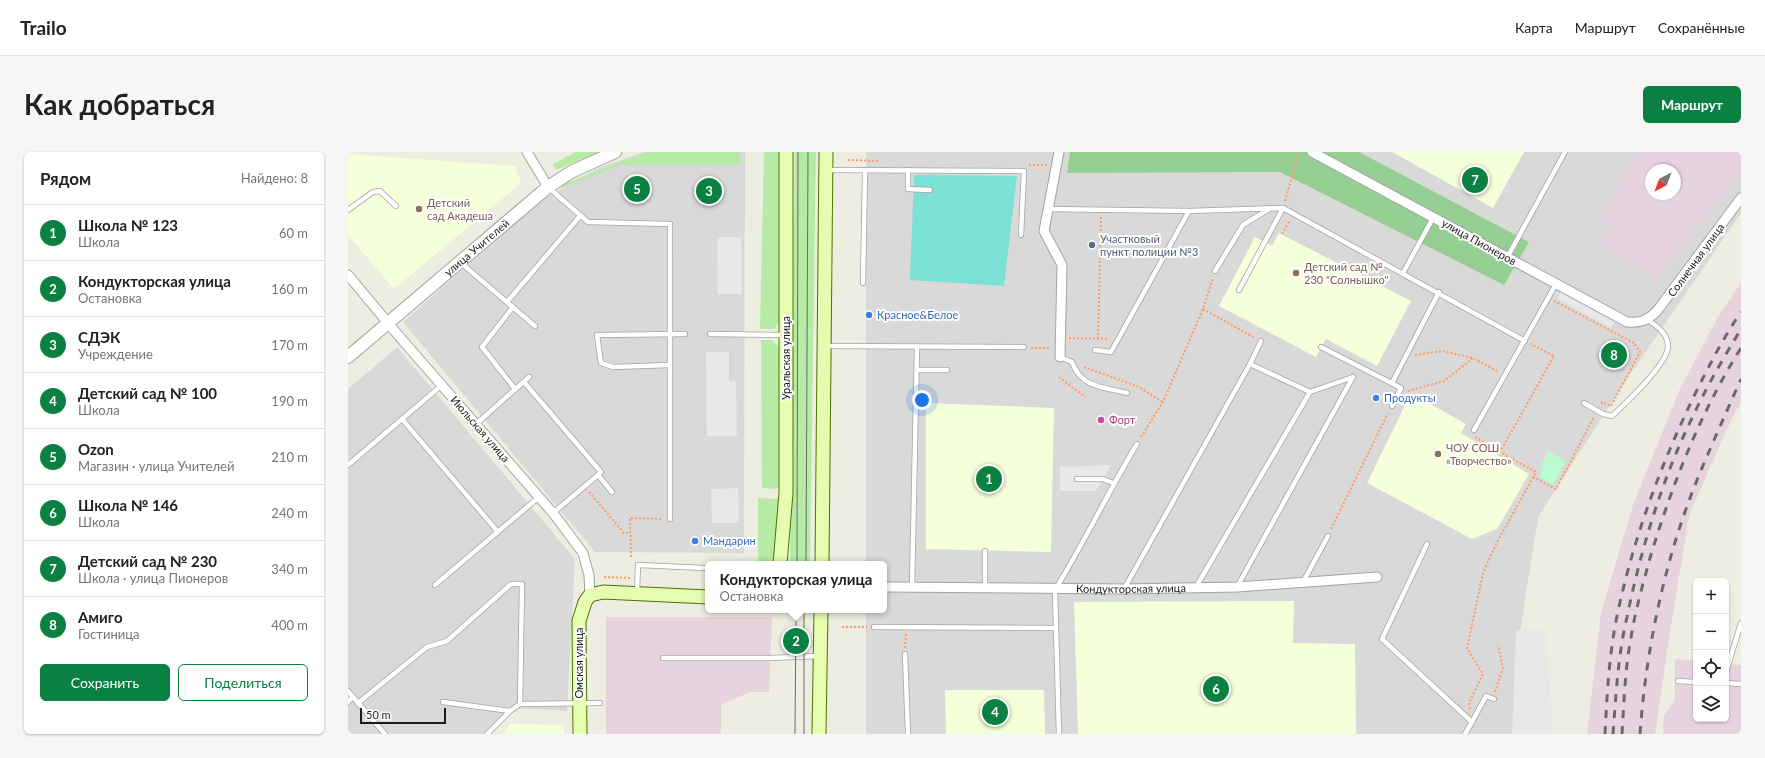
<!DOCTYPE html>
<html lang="ru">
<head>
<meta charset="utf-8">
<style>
  body { margin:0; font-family:Lato,sans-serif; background:#f6f6f6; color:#222 }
  .controls { position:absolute; right:12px; bottom:12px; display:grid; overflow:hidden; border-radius:6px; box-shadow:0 1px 3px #0004 }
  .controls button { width:36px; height:36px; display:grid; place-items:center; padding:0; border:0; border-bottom:1px solid #e0e0e0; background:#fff; color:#222; font:20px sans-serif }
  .compass { position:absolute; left:1297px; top:12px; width:36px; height:36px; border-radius:50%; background:#fff; box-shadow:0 1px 3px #0004; rotate:222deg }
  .scale { position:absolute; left:12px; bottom:10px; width:86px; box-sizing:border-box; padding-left:4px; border:2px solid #1c1c1c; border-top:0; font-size:11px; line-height:14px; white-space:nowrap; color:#1c1c1c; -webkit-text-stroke:3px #fff; paint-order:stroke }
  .you { position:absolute; left:574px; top:248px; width:14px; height:14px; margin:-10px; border:3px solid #fff; border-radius:50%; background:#1a73e8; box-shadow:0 0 0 6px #1a73e833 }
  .badge { display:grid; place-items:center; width:26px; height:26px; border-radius:50%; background:#0b8043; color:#fff; font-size:13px; font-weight:700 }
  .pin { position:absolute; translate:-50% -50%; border:2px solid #fff; box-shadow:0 1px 4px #0006 }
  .popup { position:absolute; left:357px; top:409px; width:182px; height:52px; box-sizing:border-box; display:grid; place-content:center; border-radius:6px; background:#fff; filter:drop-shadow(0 1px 3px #0005); font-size:13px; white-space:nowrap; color:#767676 }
  .popup b { font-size:15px; color:#222 }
  .popup::after { content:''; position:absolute; left:50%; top:100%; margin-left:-8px; border:8px solid transparent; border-top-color:#fff }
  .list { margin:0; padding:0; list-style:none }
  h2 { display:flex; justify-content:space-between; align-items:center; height:52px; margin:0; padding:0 16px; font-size:17px }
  h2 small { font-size:13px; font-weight:400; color:#767676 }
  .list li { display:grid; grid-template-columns:26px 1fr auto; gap:12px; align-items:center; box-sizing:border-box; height:56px; padding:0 16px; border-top:1px solid #e0e0e0 }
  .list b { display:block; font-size:15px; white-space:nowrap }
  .list p { margin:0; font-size:13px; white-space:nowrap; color:#767676 }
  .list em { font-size:13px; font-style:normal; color:#767676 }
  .actions { display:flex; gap:8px; padding:12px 16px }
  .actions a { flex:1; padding:9px 0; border:1px solid #0b8043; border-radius:6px; text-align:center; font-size:14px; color:#0b8043 }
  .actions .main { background:#0b8043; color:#fff }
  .icon { flex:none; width:22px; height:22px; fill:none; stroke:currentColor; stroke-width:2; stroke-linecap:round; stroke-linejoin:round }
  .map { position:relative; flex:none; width:1393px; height:582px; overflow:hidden; border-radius:6px }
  header { display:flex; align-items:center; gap:24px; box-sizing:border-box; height:56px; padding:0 20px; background:#fff; border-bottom:1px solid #e0e0e0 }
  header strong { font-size:19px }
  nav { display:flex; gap:22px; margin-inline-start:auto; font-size:14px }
  .intro { display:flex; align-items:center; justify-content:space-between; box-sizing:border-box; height:96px; padding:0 24px }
  h1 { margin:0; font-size:28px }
  .button { padding:10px 18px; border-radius:6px; background:#0b8043; color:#fff; font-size:14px; font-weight:700 }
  main { display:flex; gap:24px; padding:0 24px }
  aside { flex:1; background:#fff; border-radius:6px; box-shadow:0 1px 3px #0004 }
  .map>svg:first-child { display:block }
  .residential { fill:#dad9d9; fill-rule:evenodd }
  .industrial { fill:#e7d3de; fill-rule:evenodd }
  .education { fill:#f5ffd9 }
  .grass { fill:#b5eba4 }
  .forest { fill:#96cf94 }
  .park { fill:#bbfbd1 }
  .pitch { fill:#7be1d4 }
  .parking { fill:#e8e8e8 }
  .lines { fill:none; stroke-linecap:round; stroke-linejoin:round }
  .service-casing { stroke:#a3a3a3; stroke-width:6 }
  .minor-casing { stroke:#a3a3a3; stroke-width:11 }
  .tertiary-casing { stroke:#a3a3a3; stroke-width:14 }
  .secondary-casing { stroke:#4a7501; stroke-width:15 }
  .path { stroke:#ff9a61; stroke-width:2; stroke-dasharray:2 2; stroke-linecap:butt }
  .service { stroke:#fff; stroke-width:4.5 }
  .minor { stroke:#fff; stroke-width:9 }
  .tertiary { stroke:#fff; stroke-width:12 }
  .secondary { stroke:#e5fcb1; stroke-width:13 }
  .tram { stroke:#6a6a6a; stroke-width:1 }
  .rail { stroke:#6a6a6a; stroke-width:3; stroke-dasharray:8 8; stroke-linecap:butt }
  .education-dot { fill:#8d6e63; stroke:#fff; stroke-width:1.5 }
  .service-dot { fill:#5c6f8a; stroke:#fff; stroke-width:1.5 }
  .shop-dot { fill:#3f7fe0; stroke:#fff; stroke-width:1.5 }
  .hotel-dot { fill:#d1479c; stroke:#fff; stroke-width:1.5 }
  .labels { text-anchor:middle; stroke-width:4; stroke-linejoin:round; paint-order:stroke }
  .education-label { font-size:11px; fill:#785e54; stroke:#fff; text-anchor:start }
  .service-label { font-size:11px; fill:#4e5e75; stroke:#fff; text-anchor:start }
  .street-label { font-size:11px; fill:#1c1c1c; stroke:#fff }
  .shop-label { font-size:11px; fill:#366cbe; stroke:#fff; text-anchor:start }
  .hotel-label { font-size:11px; fill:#b23c85; stroke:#fff; text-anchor:start }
</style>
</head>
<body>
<header>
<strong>Trailo</strong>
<nav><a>Карта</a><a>Маршрут</a><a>Сохранённые</a></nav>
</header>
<div class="intro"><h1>Как добраться</h1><a class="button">Маршрут</a></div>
<main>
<aside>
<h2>Рядом<small>Найдено: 8</small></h2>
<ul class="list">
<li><span class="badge">1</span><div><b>Школа № 123</b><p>Школа</p></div><em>60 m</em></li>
<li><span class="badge">2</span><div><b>Кондукторская улица</b><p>Остановка</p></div><em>160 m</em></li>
<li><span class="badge">3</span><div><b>СДЭК</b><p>Учреждение</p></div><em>170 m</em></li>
<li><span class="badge">4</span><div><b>Детский сад № 100</b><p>Школа</p></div><em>190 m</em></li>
<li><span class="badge">5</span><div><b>Ozon</b><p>Магазин · улица Учителей</p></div><em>210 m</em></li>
<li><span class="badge">6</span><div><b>Школа № 146</b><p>Школа</p></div><em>240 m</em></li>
<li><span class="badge">7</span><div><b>Детский сад № 230</b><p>Школа · улица Пионеров</p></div><em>340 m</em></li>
<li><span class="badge">8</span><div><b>Амиго</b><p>Гостиница</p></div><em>400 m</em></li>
</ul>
<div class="actions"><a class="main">Сохранить</a><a>Поделиться</a></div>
</aside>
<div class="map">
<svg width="1393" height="582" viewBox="0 0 1393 582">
  <rect width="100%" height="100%" fill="#eeede1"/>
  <!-- residential -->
  <g class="residential">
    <path d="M 296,0 L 397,0 L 396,401 L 247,400 L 55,170 L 195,47 L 251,16 Z"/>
    <path d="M 518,0 L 1393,0 L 1393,61 L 1275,233 L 1190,365 L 1168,506 L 1168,582 L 518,582 L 518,458 L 536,458 L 536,412 L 518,412 ZM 1303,18 L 1327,18 L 1327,42 L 1303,42 Z"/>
    <path d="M 49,195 L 227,407 L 219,559 L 160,556 L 143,582 L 0,582 L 0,237 Z"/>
  </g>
  <!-- industrial -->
  <g class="industrial">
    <path d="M 1291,0 L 1393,0 L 1393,20 L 1309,126 L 1253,94 L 1264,75 L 1254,69 ZM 1303,18 L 1327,18 L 1327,42 L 1303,42 Z"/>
    <path d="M 1393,131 L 1393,250 L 1385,264 L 1341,363 L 1324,467 L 1307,582 L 1239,582 L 1253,461 L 1285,353 L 1331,239 L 1371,163 Z"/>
    <path d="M 258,465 L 424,465 L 421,540 L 402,540 L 373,553 L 373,582 L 258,582 Z"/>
    <path d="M 1327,507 L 1348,509 L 1348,567 L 1378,567 L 1378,512 L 1393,513 L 1393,582 L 1315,582 L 1316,564 L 1327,548 Z"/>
  </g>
  <!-- education -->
  <g class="education">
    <path d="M 1044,0 L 1176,0 L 1145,56 Z"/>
    <path d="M 0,2 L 167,14 L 173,31 L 46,137 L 0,83 Z"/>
    <path d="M 931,81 L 1063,149 L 1029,214 L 978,187 L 968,205 L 871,154 L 907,85 L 924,94 Z"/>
    <path d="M 1063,241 L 1118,272 L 1113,281 L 1181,322 L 1149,377 L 1124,387 L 1019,331 Z"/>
    <path d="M 578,251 L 706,256 L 703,400 L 578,397 Z"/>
    <path d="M 946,449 L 945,491 L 1007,492 L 1008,582 L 730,582 L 726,450 Z"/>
    <path d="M 597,538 L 696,538 L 697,582 L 598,582 Z"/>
    <path d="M 162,572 L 216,573 L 216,582 L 155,582 Z"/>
  </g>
  <!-- grass -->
  <g class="grass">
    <path d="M 228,0 L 250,0 L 208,18 L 205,12 Z"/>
    <path d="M 300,0 L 392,0 L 393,13 L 273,13 L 213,36 L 215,32 Z"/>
    <path d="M 416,0 L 432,0 L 434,165 L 426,177 L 412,177 Z"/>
    <path d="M 447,0 L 468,0 L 462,410 L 442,409 Z"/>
    <path d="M 413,188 L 424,188 L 432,196 L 431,334 L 428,337 L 414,336 Z"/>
    <path d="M 410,346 L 431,347 L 430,412 L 412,412 L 410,410 Z"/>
  </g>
  <!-- forest -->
  <path class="forest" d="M 722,0 L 1011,0 L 1181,90 L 1156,133 L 932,20 L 719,21 Z"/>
  <!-- park -->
  <path class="park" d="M 1200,299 L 1218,309 L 1205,333 L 1191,325 L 1195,318 L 1192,316 Z"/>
  <!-- pitch -->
  <path class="pitch" d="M 566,23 L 669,24 L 656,134 L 562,128 Z"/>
  <!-- parking -->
  <g class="parking">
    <path d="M 369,85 L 393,85 L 394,142 L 370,142 Z"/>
    <path d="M 1215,136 L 1270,165 L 1263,176 L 1209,147 Z"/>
    <path d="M 358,200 L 381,200 L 381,229 L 388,230 L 389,284 L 359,284 Z"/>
    <path d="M 763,313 L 748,339 L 712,339 L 712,315 Z"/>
    <path d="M 390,336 L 391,371 L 364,371 L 363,337 Z"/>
    <path d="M 1198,478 L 1205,582 L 1164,582 L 1168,479 Z"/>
  </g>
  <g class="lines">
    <defs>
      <g id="service">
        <path d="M 479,18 L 676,19 L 673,83"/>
        <path d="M 560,18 L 560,37 L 582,38"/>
        <path d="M 201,36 L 240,70 L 322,72 L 322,367"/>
        <path d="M 701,57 L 841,59 L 935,56"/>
        <path d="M 0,58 L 25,40 L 32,39 L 48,54"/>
        <path d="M 1159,106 L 1217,0"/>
        <path d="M 113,111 L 187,174"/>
        <path d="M 867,119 L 895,73 L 921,57"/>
        <path d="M 1055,121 L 1085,66"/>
        <path d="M 515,131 L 517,18"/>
        <path d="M 891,138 L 935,56 L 1177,189"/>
        <path d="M 159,150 L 232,64"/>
        <path d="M 165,155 L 134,195 L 167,237"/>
        <path d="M 362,182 L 436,183"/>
        <path d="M 477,194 L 676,195"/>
        <path d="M 973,195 L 1053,236 L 1044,254"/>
        <path d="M 747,198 L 763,200 L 841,59"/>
        <path d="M 712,205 L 724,210 C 733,236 756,235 779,241"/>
        <path d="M 322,213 L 265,215 L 253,211 L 249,183 L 337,182"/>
        <path d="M 569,218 L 599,218"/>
        <path d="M 176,230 L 253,320 L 250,323"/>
        <path d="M 1044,231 L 1091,140"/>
        <path d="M 962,240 L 1005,225"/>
        <path d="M 1236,251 L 1255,262 L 1264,264 C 1278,251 1320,212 1320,194 C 1320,182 1309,174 1300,168"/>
        <path d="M 54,267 L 150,380"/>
        <path d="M 128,272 L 181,225"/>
        <path d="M 1126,278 L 1208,132"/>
        <path d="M 0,313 L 94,233"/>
        <path d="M 729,327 L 755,327 L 765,331"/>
        <path d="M 205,361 L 250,323 L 264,340"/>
        <path d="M 1079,392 L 1034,487 L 1124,570 L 1117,582"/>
        <path d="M 955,430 L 980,384"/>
        <path d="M 87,433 L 191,345"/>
        <path d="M 848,435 L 962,240 L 902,212"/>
        <path d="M 889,435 L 1005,225"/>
        <path d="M 564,436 L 569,195"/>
        <path d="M 637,437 L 637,399"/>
        <path d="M 776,437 L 902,212 L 913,189"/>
        <path d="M 289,441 L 290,413 L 356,416"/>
        <path d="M 526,475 L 708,476"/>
        <path d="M 557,502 L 560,582"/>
        <path d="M 315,506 L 422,506 L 471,504"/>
        <path d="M 1378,520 L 1393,471"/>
        <path d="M 1330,529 L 1348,530"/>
        <path d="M 1378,531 L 1393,532"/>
        <path d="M 0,539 L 5,545 L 0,550"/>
        <path d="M 5,545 L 37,582"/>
        <path d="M 95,550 L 162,559 L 172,552 L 252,551"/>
        <path d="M 10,551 L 79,495 L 99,489 L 163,432 L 174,432 L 172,552"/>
        <path d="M 1124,570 L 1138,544 L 1146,547"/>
        <path d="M 139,582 L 162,559"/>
        <path d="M 711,582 L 707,438 C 736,391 760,340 789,292"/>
      </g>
      <g id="minor">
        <path d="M 179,0 L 200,35"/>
        <path d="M 711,0 L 696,79 L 714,113 L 712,205"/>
        <path d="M 964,0 L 1279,170 C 1292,171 1299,169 1309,159 L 1393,46"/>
        <path d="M 0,123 L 50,183 L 205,361 L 235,401 L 241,423 L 242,443"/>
        <path id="s1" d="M 536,435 L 776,437 L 889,435 L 1029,425"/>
      </g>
      <g id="tertiary">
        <path id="s2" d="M 0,205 L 200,35 L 223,20 L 267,0"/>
      </g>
      <g id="secondary">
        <path d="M 432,412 L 438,341 L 438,0"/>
        <path d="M 474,412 L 478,0"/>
        <path d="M 232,582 L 231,469 L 237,450 L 242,443 L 255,440 L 360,445"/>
        <path d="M 471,582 L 473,458"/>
      </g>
    </defs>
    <!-- service casing -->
    <use href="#service" class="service-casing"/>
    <!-- minor casing -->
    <use href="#minor" class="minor-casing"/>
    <!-- tertiary casing -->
    <use href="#tertiary" class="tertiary-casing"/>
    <!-- secondary casing -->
    <use href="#secondary" class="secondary-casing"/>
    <!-- path -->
    <g class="path">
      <path d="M 500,8 L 531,9"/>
      <path d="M 681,13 L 699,13"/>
      <path d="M 937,49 L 951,0"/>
      <path d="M 934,82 L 942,68"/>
      <path d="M 1206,149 L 1286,191 L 1292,200 L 1263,254 L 1254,250 L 1253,253"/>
      <path d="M 855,157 L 907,186"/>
      <path d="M 721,186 L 761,187"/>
      <path d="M 750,187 L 753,64"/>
      <path d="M 683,196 L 703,196"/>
      <path d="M 1067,203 L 1094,199 L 1125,206"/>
      <path d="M 736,215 L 791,235 L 815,250"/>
      <path d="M 711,225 L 737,245"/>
      <path d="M 1060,239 L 1096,229 L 1125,206 L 1151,220"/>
      <path d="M 793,285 L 815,250 L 855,157 L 865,126"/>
      <path d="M 1127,285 L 1152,300"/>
      <path d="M 1185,325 L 1208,337 L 1246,265"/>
      <path d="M 241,340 L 276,381 L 282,381"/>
      <path d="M 983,377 L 1040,261"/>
      <path d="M 283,405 L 282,366 L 315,367"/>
      <path d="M 256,425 L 283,426"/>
      <path d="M 434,460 L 434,458"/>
      <path d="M 494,475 L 519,475"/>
      <path d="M 557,496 L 558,482"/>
      <path d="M 1147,540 L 1155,516 L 1150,493"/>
      <path d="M 1122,557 L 1121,551 L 1135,522 L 1119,496 L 1135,421 L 1148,392 L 1188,320 L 1152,300 L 1206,204 L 1183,192"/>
    </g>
    <!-- service -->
    <use href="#service" class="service"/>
    <!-- minor -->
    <use href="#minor" class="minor"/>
    <!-- tertiary -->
    <use href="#tertiary" class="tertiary"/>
    <!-- secondary -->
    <use href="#secondary" class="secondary"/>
    <!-- tram -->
    <g class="tram">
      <path d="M 449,412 L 450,0"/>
      <path d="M 458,412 L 460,0"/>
      <path d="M 447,582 L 448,458"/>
      <path d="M 456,582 L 456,458"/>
    </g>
    <!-- rail -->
    <g class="rail">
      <path d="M 1257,582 C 1259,543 1261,503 1269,464 C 1285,387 1313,312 1347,242 C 1361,214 1375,186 1393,160"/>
      <path d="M 1265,582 C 1268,543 1270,503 1279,465 C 1293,397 1314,327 1345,264 C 1359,234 1376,205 1393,177"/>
      <path d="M 1274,582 C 1276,550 1277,517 1283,486 C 1287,459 1295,432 1302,406 C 1324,333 1352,261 1393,196"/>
      <path d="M 1292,582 C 1298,496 1317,407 1349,328 C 1363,294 1378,261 1393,227"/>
    </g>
  </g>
  <!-- markers -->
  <g class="education-dot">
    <circle cx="71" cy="57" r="4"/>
    <circle cx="948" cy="121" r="4"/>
    <circle cx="1090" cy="302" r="4"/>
  </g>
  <circle class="service-dot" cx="744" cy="93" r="4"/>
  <g class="shop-dot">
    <circle cx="521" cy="163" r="4"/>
    <circle cx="1028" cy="246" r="4"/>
    <circle cx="347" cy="389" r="4"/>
  </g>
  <circle class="hotel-dot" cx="753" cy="268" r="4"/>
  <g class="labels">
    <!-- education labels -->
    <g class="education-label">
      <text x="79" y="55">Детский<tspan x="79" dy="13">сад Акадеша</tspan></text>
      <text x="956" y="119">Детский сад №<tspan x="956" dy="13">230 "Солнышко"</tspan></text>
      <text x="1098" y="300">ЧОУ СОШ<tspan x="1098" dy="13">«Творчество»</tspan></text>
    </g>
    <!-- service labels -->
    <g class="service-label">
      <text x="752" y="91">Участковый<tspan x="752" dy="13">пункт полиции №3</tspan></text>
    </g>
    <!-- street labels -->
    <g class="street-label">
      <text transform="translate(1131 90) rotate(29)" y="4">улица Пионеров</text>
      <text dy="4" stroke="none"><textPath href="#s2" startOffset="169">улица Учителей</textPath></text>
      <text transform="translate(1348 108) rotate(-54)" y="4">Солнечная улица</text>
      <text transform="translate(438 206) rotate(-90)" y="4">Уральская улица</text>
      <text transform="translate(132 277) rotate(49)" y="4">Июльская улица</text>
      <text dy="4" stroke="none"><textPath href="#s1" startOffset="247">Кондукторская улица</textPath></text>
      <text transform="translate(231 511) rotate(-90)" y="4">Омская улица</text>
    </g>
    <!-- shop labels -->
    <g class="shop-label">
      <text x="529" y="167">Красное&amp;Белое</text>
      <text x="1036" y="250">Продукты</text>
      <text x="355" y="393">Мандарин</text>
    </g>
    <!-- hotel labels -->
    <g class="hotel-label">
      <text x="761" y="272">Форт</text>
    </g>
  </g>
</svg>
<div class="controls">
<button>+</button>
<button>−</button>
<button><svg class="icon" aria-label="locate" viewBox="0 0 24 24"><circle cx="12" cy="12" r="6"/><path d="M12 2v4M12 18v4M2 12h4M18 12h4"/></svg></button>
<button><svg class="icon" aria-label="layers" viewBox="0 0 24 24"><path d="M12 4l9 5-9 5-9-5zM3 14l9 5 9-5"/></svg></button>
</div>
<svg class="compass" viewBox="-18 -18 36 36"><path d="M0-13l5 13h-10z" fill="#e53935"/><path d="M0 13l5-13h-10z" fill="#767676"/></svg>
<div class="scale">50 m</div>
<div class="you"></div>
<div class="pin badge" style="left:641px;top:327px">1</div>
<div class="pin badge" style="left:448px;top:489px">2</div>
<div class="popup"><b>Кондукторская улица</b>Остановка</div>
<div class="pin badge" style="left:361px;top:39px">3</div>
<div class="pin badge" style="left:647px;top:560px">4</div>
<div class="pin badge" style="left:289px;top:37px">5</div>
<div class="pin badge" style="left:868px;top:537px">6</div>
<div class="pin badge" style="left:1127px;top:28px">7</div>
<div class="pin badge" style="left:1266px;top:203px">8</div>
</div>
</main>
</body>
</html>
